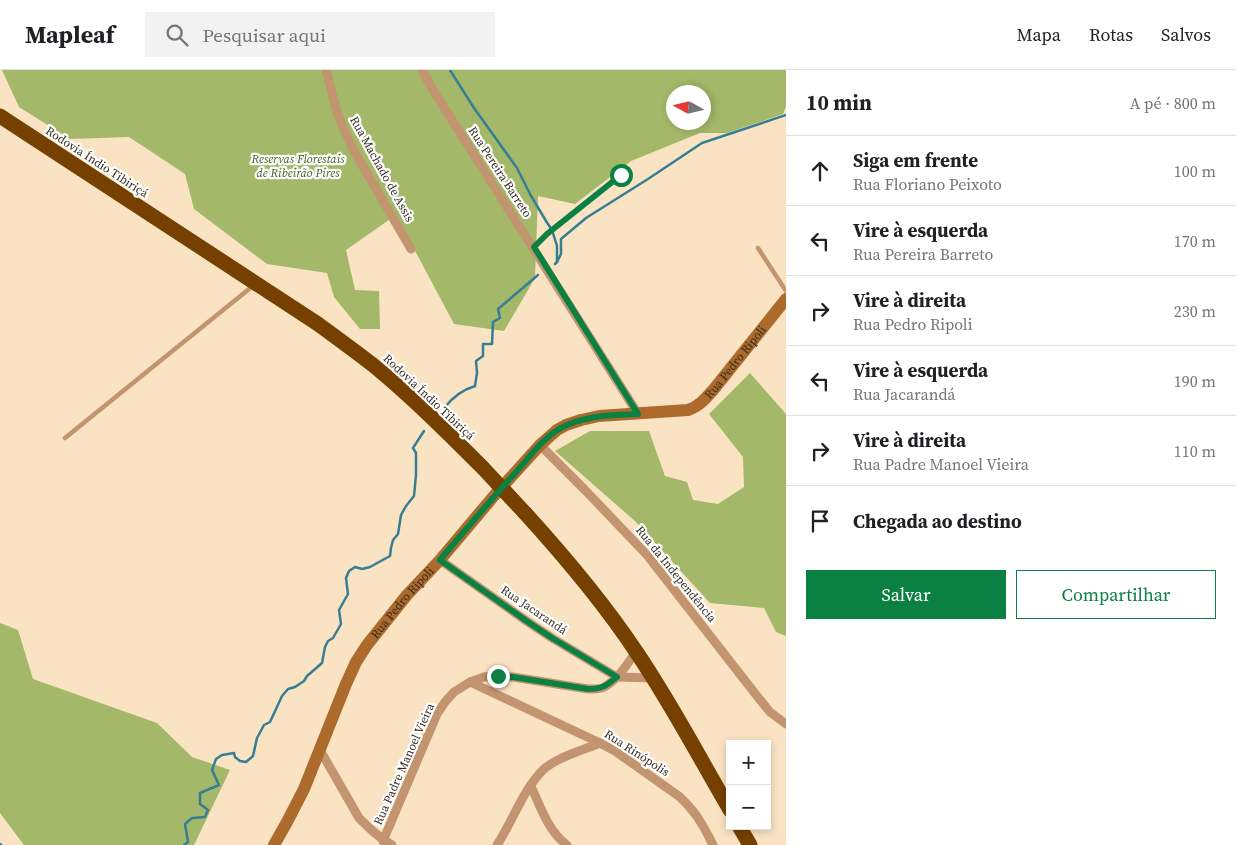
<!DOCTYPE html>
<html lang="pt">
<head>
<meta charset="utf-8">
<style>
  body { margin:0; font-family:"Source Serif 4",serif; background:#f2f2f2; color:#202124 }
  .controls { position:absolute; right:15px; bottom:15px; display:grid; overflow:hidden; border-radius:0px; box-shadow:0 2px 8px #0003 }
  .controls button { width:45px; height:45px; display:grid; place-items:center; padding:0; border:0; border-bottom:1px solid #e0e0e0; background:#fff; color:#202124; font:25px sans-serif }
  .compass { position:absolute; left:666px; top:15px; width:45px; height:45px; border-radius:50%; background:#fff; box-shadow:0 2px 8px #0003; rotate:278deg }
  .stop { position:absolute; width:15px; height:15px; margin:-11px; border:4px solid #0b8043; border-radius:50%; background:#fff }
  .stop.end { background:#0b8043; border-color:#fff; box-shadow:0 1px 5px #0008 }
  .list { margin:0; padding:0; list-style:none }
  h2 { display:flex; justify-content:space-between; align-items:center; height:65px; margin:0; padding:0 20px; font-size:21px }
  h2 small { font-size:16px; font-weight:400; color:#757577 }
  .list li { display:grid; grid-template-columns:32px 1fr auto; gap:15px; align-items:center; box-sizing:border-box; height:70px; padding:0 20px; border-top:1px solid #e0e0e0 }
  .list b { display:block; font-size:19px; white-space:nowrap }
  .list p { margin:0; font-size:16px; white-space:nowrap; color:#757577 }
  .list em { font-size:16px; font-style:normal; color:#757577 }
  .actions { display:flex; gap:10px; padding:15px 20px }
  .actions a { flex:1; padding:11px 0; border:1px solid #0b8043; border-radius:0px; text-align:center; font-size:18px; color:#0b8043 }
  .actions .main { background:#0b8043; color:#fff }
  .icon { flex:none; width:28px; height:28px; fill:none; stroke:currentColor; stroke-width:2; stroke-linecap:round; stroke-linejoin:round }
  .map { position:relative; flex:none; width:786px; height:775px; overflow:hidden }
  header { display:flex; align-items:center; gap:30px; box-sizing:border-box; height:70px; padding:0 25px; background:#fff; border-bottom:1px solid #e0e0e0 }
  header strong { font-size:24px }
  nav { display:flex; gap:28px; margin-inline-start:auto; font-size:18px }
  .search { width:350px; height:45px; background:#f2f2f2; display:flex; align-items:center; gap:12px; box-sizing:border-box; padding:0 18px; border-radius:0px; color:#757577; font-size:19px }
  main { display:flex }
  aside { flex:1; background:#fff }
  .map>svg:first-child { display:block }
  .forest { fill:#a3b869; fill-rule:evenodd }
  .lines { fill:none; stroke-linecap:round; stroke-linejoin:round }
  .stream { stroke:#377e94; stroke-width:2.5 }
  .path { stroke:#91816c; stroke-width:1; stroke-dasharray:1 4; stroke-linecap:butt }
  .lane { stroke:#c2946f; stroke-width:4.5 }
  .street { stroke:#c2946f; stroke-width:9 }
  .secondary { stroke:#ac6b2c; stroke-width:12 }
  .highway { stroke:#754000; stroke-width:15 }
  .highway-bridge { stroke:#754000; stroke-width:15 }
  .route { stroke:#0b8043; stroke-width:6 }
  .labels { text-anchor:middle; stroke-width:4.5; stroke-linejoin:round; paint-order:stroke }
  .park-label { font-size:12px; font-style:italic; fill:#4d5b22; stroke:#fff }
  .street-label { font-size:12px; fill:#352c20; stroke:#fff }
</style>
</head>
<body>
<header>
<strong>Mapleaf</strong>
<div class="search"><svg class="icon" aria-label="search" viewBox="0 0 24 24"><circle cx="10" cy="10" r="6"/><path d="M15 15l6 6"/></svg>Pesquisar aqui</div>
<nav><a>Mapa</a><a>Rotas</a><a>Salvos</a></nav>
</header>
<main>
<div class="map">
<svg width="786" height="775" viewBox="0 0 786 775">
  <rect width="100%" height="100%" fill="#fae3c3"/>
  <!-- forest -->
  <g class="forest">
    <path d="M 2,0 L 786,0 L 786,36 L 783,44 L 727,63 L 700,63 L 631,91 L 575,134 L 538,126 L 535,208 L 504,261 L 454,254 L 396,145 L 346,180 L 355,220 L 379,221 L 380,259 L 360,259 L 334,227 L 327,203 L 267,194 L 194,139 L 185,104 L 129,67 L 70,69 L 19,37 ZM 674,22 L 704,22 L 704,52 L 674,52 Z"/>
    <path d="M 750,303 L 786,344 L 786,566 L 776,562 L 764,538 L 710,533 L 635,451 L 555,381 L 590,361 L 649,361 L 665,406 L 687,412 L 693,430 L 718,434 L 744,417 L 743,387 L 709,344 Z"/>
    <path d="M 0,553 L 18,560 L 33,609 L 157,653 L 192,687 L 230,700 L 194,775 L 24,775 L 0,743 Z"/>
  </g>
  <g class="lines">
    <!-- stream -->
    <g class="stream">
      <path d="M 450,0 L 474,38 L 517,98 L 530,124 L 546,151 L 552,160 L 557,176 L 557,192 L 555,194"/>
      <path d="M 557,192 L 561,184 L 561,169 L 586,148 L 648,109 L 702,73 L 786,45"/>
      <path d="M 445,337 C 453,327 462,320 475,316 L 477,303 L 476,291 L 483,286 L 483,274 L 492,274 L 493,252 L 500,248 L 498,239 L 538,205"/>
      <path d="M 0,774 L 1,775"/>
      <path d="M 184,775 L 188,772 L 185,754 L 192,748 L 205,747 L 208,740 L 200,734 L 200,723 L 219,715 L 212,700 L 216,689 L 222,685 L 234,683 L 235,687 L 240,691 L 246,692 L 253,686 L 257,668 L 264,655 L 270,652 L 282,626 L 288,619 L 295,617 L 304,611 L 307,606 L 322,593 L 325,577 L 328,571 L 333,568 L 341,554 L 339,540 L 348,524 L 346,508 L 349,501 L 355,497 L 362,499 L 370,497 L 390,486 L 391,478 L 393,470 L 398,464 L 401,445 L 406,436 L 414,426 L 416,405 L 416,383 L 413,378 L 424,361"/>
    </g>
    <!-- path -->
    <path class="path" d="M 540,172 L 621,105"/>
    <!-- lane -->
    <g class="lane">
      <path d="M 758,178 L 786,221"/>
      <path d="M 65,368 L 254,215"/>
    </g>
    <!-- street -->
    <g class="street">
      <path d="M 326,0 L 336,39 L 343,57 L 354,81 L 411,179"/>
      <path d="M 422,0 L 433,20 L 638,344"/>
      <path d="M 540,375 L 585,420 L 647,485 L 757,626 L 770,642 L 786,654"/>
      <path d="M 440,490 L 528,552 L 552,568 L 617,607 L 653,608"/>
      <path d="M 470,612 L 600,673 L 615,681 L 680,727 C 688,735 696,743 701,753 C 706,760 709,768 713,775"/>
      <path d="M 320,680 L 359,748 C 369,758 379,768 392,775"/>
      <path d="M 531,716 C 540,736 548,761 567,775"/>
      <path d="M 383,771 L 437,644 L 445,632 L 454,622 L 470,612 L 484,607 L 498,606 L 513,607 L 588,619 C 593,619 599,620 604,617 C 618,610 627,594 636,582"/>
      <path d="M 497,775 C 513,751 523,719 544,699 C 558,687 583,680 600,673"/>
    </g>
    <!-- secondary -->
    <path class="secondary" id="s1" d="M 274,775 L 287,752 L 304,719 L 346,614 L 356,592 L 367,575 L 407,525 L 440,490 L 493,427 L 540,375 L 557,360 L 566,355 L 581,350 L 599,346 L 688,340 C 700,336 706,328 714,319 L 786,229"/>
    <!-- highway -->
    <g class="highway">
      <path d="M 0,46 L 318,254 C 337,268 355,281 373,295 C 412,327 447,362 483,398"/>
      <path d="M 525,443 C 565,487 604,533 637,583 C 671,633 699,687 730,740"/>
      <path d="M 739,756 L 750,775"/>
    </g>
    <!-- highway-bridge -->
    <path class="highway-bridge" d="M 483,398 L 525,443"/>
  </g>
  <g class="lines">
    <!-- route -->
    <path class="route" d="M 498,606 L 513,607 L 588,619 C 602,619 606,616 617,607 L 552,568 L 528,552 L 440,490 C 465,460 491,430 517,401 C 531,385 547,363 567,355 C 590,345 614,345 638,344 L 534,177 L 547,164 L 621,105"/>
  </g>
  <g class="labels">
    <!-- park labels -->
    <g class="park-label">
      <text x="298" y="93">Reservas Florestais<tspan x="298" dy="14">de Ribeirão Pires</tspan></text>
    </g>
    <!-- street labels -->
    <g class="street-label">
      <text transform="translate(97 92) rotate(33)" y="4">Rodovia Índio Tibiriçá</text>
      <text transform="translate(382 99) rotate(61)" y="4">Rua Machado de Assis</text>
      <text transform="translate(500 102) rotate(57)" y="4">Rua Pereira Barreto</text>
      <text dy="4" stroke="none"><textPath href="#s1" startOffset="710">Rua Pedro Ripoli</textPath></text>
      <text transform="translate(429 327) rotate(43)" y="4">Rodovia Índio Tibiriçá</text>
      <text transform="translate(676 504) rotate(51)" y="4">Rua da Independência</text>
      <text dy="4" stroke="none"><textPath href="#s1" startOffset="276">Rua Pedro Ripoli</textPath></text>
      <text transform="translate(534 540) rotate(34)" y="4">Rua Jacarandá</text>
      <text transform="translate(637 683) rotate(33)" y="4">Rua Rinópolis</text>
      <text transform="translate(404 694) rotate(-66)" y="4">Rua Padre Manoel Vieira</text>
    </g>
  </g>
</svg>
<div class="controls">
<button>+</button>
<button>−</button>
</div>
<svg class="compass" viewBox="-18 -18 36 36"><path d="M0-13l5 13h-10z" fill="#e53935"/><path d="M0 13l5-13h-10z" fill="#757577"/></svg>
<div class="stop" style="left:621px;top:105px"></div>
<div class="stop end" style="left:498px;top:606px"></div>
</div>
<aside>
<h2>10 min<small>A pé · 800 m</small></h2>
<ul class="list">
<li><svg class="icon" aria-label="ahead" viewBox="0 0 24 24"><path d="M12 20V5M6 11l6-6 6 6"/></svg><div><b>Siga em frente</b><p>Rua Floriano Peixoto</p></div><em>100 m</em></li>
<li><svg class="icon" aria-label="left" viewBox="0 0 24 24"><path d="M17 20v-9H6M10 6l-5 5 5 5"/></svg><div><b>Vire à esquerda</b><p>Rua Pereira Barreto</p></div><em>170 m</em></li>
<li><svg class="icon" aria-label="right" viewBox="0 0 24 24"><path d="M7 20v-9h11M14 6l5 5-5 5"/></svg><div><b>Vire à direita</b><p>Rua Pedro Ripoli</p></div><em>230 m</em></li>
<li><svg class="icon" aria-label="left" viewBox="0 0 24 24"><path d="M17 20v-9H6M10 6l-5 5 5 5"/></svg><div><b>Vire à esquerda</b><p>Rua Jacarandá</p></div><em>190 m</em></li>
<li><svg class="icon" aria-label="right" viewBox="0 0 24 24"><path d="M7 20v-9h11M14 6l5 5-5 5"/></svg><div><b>Vire à direita</b><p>Rua Padre Manoel Vieira</p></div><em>110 m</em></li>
<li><svg class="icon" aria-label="arrive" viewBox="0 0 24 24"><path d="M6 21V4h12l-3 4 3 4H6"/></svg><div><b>Chegada ao destino</b></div></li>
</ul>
<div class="actions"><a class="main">Salvar</a><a>Compartilhar</a></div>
</aside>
</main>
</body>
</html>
